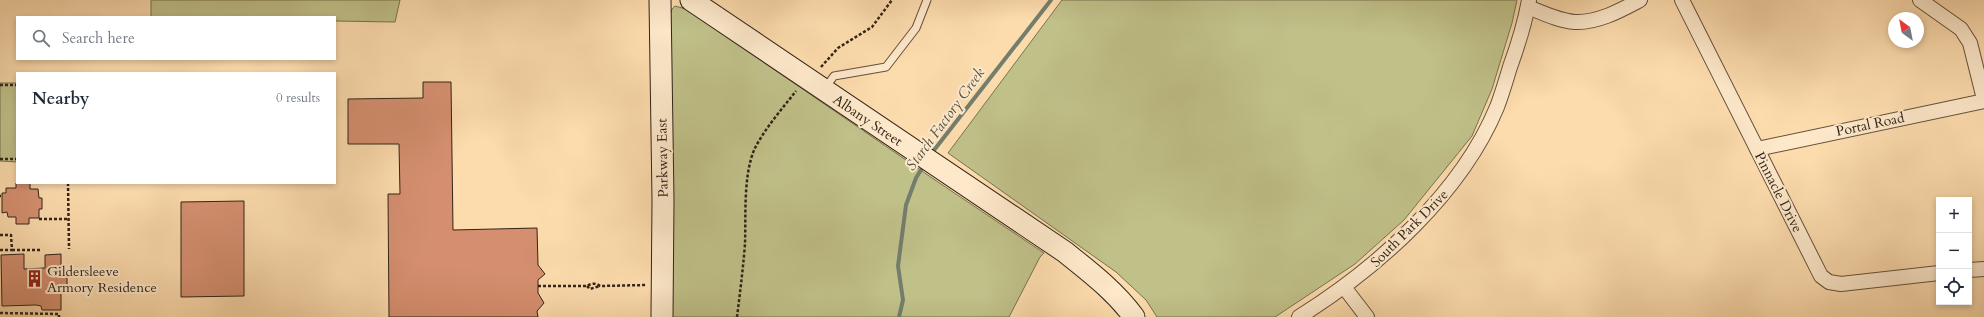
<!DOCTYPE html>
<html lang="en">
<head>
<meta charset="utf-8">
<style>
  body { margin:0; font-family:Cardo,serif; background:#f6f6f7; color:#1f2937 }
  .controls { position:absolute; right:12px; bottom:12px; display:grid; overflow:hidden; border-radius:0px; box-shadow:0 2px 6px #0003 }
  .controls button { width:36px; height:36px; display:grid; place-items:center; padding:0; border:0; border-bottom:1px solid #e0e1e3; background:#fff; color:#1f2937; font:20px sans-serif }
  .compass { position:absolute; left:1888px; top:12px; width:36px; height:36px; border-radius:50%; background:#fff; box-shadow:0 2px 6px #0003; rotate:328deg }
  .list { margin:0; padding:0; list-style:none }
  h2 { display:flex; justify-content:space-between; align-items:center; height:52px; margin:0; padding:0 16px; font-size:17px }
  h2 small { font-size:13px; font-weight:400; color:#747a83 }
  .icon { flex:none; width:22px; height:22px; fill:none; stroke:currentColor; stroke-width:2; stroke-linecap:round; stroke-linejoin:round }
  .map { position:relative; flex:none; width:1984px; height:317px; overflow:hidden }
  .search { position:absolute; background:#fff; box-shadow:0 2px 6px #0003; left:16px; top:16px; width:320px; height:44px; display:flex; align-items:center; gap:10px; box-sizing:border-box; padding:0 14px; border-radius:0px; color:#747a83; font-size:15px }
  .panel { position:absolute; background:#fff; box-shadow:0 2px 6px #0003; left:16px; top:72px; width:320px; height:112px; border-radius:0px }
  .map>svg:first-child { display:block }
  .green { fill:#c0c089; stroke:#787250 }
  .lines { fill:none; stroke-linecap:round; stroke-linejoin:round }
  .stream { stroke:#747e6d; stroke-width:4 }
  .building { fill:#d58f70; stroke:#312317 }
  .lane-casing { stroke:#64513c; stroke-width:9 }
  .street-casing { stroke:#64513c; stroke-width:16 }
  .secondary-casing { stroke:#312317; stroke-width:23 }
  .path { stroke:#312317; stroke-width:2.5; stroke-dasharray:3 2; stroke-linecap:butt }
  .lane { stroke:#fde8ca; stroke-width:7 }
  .street { stroke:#fde8ca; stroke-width:14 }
  .secondary { stroke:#fde8ca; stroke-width:21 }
  .labels { text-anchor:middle; stroke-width:4; stroke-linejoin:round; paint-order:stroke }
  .street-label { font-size:14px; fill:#312317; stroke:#fde8ca }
  .poi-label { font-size:14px; fill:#312317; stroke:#fde8ca; text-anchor:start }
  .water-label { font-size:15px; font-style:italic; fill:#525142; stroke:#fde8ca }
</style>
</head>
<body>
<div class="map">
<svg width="1984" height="317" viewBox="0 0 1984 317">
  <rect width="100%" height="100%" fill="#fcdbad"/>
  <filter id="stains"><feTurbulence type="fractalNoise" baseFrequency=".005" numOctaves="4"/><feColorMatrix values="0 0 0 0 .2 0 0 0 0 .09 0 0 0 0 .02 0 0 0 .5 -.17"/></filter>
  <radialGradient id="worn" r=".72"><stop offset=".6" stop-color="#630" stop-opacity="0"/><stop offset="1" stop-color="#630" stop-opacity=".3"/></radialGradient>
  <!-- green -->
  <g class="green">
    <path d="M 151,0 L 400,0 L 395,22 L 335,21 L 335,17 L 151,17 Z"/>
    <path d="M 1062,0 L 1517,0 L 1512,23 L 1492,89 L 1472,136 L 1404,220 L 1355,264 L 1275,317 L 1157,317 L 1146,300 L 1116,272 L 948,153 Z"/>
    <path d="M 675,6 L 686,9 L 935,180 L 1044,253 L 1040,257 L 1009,317 L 671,317 L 670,16 L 672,9 Z"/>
    <path d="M 0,83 L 17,83 L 17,162 L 0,161 Z"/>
  </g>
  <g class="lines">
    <!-- stream -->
    <g class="stream">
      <path d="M 931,154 L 1051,0"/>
      <path d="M 899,317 L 903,300 L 898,266 L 906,205 L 916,178 L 924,165"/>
    </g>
  </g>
  <!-- building -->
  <g class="building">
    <path d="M 423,82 L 451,82 L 453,230 L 537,228 L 538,265 L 545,274 L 538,280 L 538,293 L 544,303 L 537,311 L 538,317 L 389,317 L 388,194 L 400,194 L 399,144 L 348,144 L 348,99 L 423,98 Z"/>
    <path d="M 16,183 L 30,183 L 30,189 L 38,189 L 39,198 L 42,198 L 42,209 L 39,209 L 39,218 L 29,218 L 29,224 L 16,224 L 16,217 L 8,217 L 7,212 L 2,213 L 2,193 L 6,193 L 6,188 L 16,188 Z"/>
    <path d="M 244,201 L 244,296 L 181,297 L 181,202 Z"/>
    <path d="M 24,254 L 24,269 L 45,268 L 45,255 L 61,254 L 61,273 L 67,273 L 67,286 L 61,286 L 61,310 L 42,310 L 41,306 L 36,305 L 2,306 L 1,255 Z"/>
  </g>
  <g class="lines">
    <defs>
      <path id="lane" d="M 825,88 L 834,76 L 886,67 L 916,28 L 927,0"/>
      <g id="street">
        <path d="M 1682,0 L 1821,276 L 1829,282 L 1841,284 L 1939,273"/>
        <path d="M 1920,0 L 1961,29 L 1970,43 L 1984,99"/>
        <path d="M 1528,7 C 1543,13 1559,21 1575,22 C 1598,23 1621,10 1640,0"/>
        <path d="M 1757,149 L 1984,101"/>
        <path d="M 1969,270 L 1984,269"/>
        <path d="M 1344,287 L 1367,317"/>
        <path d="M 1299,317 C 1377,268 1461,194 1497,107 C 1502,94 1506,80 1510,67 C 1518,45 1525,23 1529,0"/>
      </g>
      <g id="secondary">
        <path d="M 660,0 L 663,200 L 662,317"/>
        <path d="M 691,0 L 1065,252 C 1090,272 1115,291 1134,317"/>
      </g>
    </defs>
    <!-- lane casing -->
    <use href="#lane" class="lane-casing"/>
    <!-- street casing -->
    <use href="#street" class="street-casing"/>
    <!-- secondary casing -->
    <use href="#secondary" class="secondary-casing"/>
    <!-- path -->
    <g class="path">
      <path d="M 821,67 L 838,48 L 872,27 L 892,0"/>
      <path d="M 0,85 L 17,85"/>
      <path d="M 0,159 L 17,159"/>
      <path d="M 68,183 L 69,249"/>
      <path d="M 0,196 L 1,196"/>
      <path d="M 39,219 L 68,219"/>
      <path d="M 0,235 L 11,235 L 12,250 L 0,250"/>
      <path d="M 12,250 L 42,250"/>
      <path d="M 538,286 L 587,286 C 592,283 596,283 600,286 L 647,285"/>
      <path d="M 587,286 L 590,289 L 600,286"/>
      <path d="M 0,313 L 59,314 L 59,317"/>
      <path d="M 737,317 C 740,293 743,269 745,244 C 746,216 743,174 755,148 C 766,127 782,109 796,91"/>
    </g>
    <!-- lane -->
    <use href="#lane" class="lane"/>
    <!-- street -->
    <use href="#street" class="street"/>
    <!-- secondary -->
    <use href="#secondary" class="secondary"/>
  </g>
  <!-- icons -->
  <defs>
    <symbol id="building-bare" viewBox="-9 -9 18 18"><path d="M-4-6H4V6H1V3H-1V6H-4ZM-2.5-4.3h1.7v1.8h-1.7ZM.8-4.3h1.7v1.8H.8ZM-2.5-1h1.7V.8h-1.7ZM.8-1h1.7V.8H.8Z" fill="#8f2418" stroke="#fde8ca" stroke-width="2.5" paint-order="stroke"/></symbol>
  </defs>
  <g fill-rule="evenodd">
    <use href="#building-bare" x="22" y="266" width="25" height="25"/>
  </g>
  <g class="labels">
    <!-- street labels -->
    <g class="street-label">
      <text transform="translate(868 120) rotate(34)" y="5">Albany Street</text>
      <text transform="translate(1870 124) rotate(-12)" y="5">Portal Road</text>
      <text transform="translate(662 158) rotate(-91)" y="5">Parkway East</text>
      <text transform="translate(1779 192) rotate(63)" y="5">Pinnacle Drive</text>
      <text transform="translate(1409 228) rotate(-45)" y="5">South Park Drive</text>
    </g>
    <!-- poi labels -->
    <g class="poi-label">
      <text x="47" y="276">Gildersleeve<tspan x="47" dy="16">Armory Residence</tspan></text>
    </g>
    <!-- water labels -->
    <g class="water-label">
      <text transform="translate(945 119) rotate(-54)" y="5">Starch Factory Creek</text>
    </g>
  </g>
  <rect width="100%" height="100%" filter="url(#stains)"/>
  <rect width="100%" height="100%" fill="url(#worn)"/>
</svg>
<div class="controls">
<button>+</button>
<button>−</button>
<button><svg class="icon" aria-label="locate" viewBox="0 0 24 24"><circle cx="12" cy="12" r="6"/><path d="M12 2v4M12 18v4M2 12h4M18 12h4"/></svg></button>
</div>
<svg class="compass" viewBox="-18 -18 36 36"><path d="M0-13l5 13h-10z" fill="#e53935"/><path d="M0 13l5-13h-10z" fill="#747a83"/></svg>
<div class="search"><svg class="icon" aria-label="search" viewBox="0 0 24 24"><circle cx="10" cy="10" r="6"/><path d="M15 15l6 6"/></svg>Search here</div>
<section class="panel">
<h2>Nearby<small>0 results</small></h2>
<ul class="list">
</ul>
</section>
</div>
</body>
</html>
